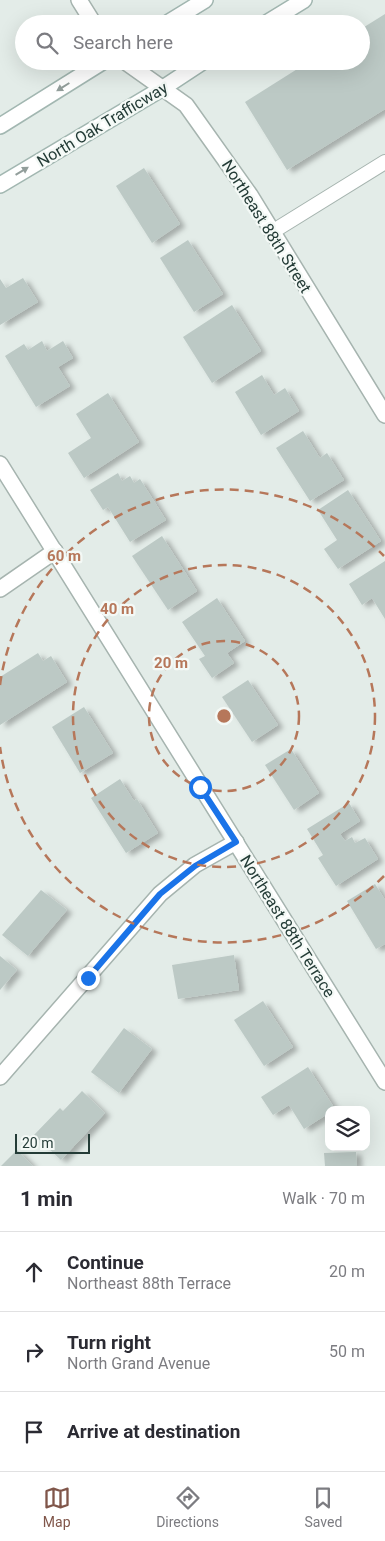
<!DOCTYPE html>
<html lang="en">
<head>
<meta charset="utf-8">
<style>
  body { margin:0; font-family:Roboto,sans-serif; background:#f7f7f7; color:#2b2b33 }
  .controls { position:absolute; right:15px; bottom:15px; display:grid; overflow:hidden; border-radius:10px; box-shadow:0 5px 20px #0002 }
  .controls button { width:45px; height:45px; display:grid; place-items:center; padding:0; border:0; border-bottom:1px solid #e1e1e2; background:#fff; color:#2b2b33; font:25px sans-serif }
  .scale { position:absolute; left:15px; bottom:12px; width:75px; box-sizing:border-box; padding-left:5px; border:2px solid #243c37; border-top:0; font-size:14px; line-height:18px; white-space:nowrap; color:#243c37; -webkit-text-stroke:4px #f4f9f6; paint-order:stroke }
  .stop { position:absolute; width:15px; height:15px; margin:-11px; border:4px solid #1a73e8; border-radius:50%; background:#fff }
  .stop.end { background:#1a73e8; border-color:#fff; box-shadow:0 1px 5px #0008 }
  .list { margin:0; padding:0; list-style:none }
  h2 { display:flex; justify-content:space-between; align-items:center; height:65px; margin:0; padding:0 20px; font-size:21px }
  h2 small { font-size:16px; font-weight:400; color:#7c7c81 }
  .list li { display:grid; grid-template-columns:32px 1fr auto; gap:15px; align-items:center; box-sizing:border-box; height:80px; padding:0 20px; border-top:1px solid #e1e1e2 }
  .list b { display:block; font-size:19px; white-space:nowrap }
  .list p { margin:0; font-size:16px; white-space:nowrap; color:#7c7c81 }
  .list em { font-size:16px; font-style:normal; color:#7c7c81 }
  .icon { flex:none; width:28px; height:28px; fill:none; stroke:currentColor; stroke-width:2; stroke-linecap:round; stroke-linejoin:round }
  .map { position:relative; flex:none; width:385px; height:1166px; overflow:hidden }
  .search { position:absolute; background:#fff; box-shadow:0 5px 20px #0002; left:15px; right:15px; top:15px; height:55px; display:flex; align-items:center; gap:12px; box-sizing:border-box; padding:0 18px; border-radius:28px; color:#7c7c81; font-size:19px }
  .sheet { height:305px; background:#fff }
  nav { display:flex; justify-content:space-around; align-items:center; box-sizing:border-box; height:70px; border-top:1px solid #e1e1e2; background:#fff; font-size:14px; color:#7c7c81 }
  nav a { display:grid; justify-items:center; gap:2px }
  nav .on { color:#80564a }
  .map>svg:first-child { display:block }
  .building { fill:#bcc9c5; filter:url(#shadow) }
  .lines { fill:none; stroke-linecap:round; stroke-linejoin:round }
  .lane-casing { stroke:#a6b4af; stroke-width:16 }
  .street-casing { stroke:#a6b4af; stroke-width:18 }
  .secondary-casing { stroke:#a2b7b1; stroke-width:18 }
  .lane { stroke:#fff; stroke-width:14 }
  .street { stroke:#fff; stroke-width:15 }
  .secondary { stroke:#fff; stroke-width:15 }
  .oneway { fill:#929e9b }
  .route { stroke:#1a73e8; stroke-width:6 }
  .ring { fill:none; stroke:#b6775a; stroke-width:2.5; stroke-dasharray:9 6 }
  .labels { text-anchor:middle; stroke-width:4.5; stroke-linejoin:round; paint-order:stroke }
  .street-label { font-size:16px; fill:#243c37; stroke:#f4f9f6 }
  .centre { fill:#b6775a; stroke:#f4f9f6; stroke-width:2.5 }
  .ring-label { font-size:15px; text-anchor:middle; font-weight:bold; fill:#b6775a; stroke:#f4f9f6; stroke-width:4.5; stroke-linejoin:round; paint-order:stroke }
</style>
</head>
<body>
<div class="map">
<svg width="385" height="1166" viewBox="0 0 385 1166">
  <defs>
    <filter id="shadow"><feDropShadow dx="5.5" dy="3" stdDeviation="2.5" flood-color="#0004"/></filter>
  </defs>
  <rect width="100%" height="100%" fill="#e3ece8"/>
  <!-- building -->
  <g class="building">
    <path d="M 385,14 L 385,109 L 287,170 L 245,102 L 310,61 L 361,61 L 361,29 Z"/>
    <path d="M 144,168 L 180,224 L 152,243 L 116,186 Z"/>
    <path d="M 188,240 L 223,294 L 194,312 L 160,258 Z"/>
    <path d="M 23,278 L 38,302 L 0,325 L 0,279 L 6,288 Z"/>
    <path d="M 232,305 L 261,351 L 212,383 L 183,337 Z"/>
    <path d="M 42,341 L 47,351 L 63,341 L 73,358 L 58,367 L 70,386 L 36,407 L 5,356 L 24,344 L 28,350 Z"/>
    <path d="M 262,375 L 274,395 L 285,388 L 299,411 L 261,435 L 235,392 Z"/>
    <path d="M 108,393 L 139,442 L 84,478 L 68,453 L 91,438 L 76,414 Z"/>
    <path d="M 303,431 L 320,458 L 327,453 L 344,480 L 310,501 L 276,448 Z"/>
    <path d="M 118,473 L 122,481 L 130,476 L 134,483 L 140,479 L 166,520 L 130,542 L 108,507 L 103,510 L 90,490 Z"/>
    <path d="M 348,490 L 381,541 L 338,569 L 324,549 L 337,540 L 318,510 Z"/>
    <path d="M 162,536 L 197,591 L 168,610 L 132,556 Z"/>
    <path d="M 385,561 L 385,619 L 372,598 L 362,605 L 349,584 Z"/>
    <path d="M 217,598 L 245,641 L 227,653 L 234,663 L 212,678 L 199,659 L 205,656 L 182,622 Z"/>
    <path d="M 38,653 L 43,661 L 51,656 L 67,682 L 0,725 L 0,677 Z"/>
    <path d="M 248,680 L 278,725 L 252,742 L 222,697 Z"/>
    <path d="M 84,707 L 113,753 L 80,773 L 52,727 Z"/>
    <path d="M 291,749 L 319,793 L 294,810 L 265,765 Z"/>
    <path d="M 120,779 L 134,801 L 137,799 L 158,833 L 126,853 L 91,798 Z"/>
    <path d="M 349,803 L 360,821 L 340,834 L 345,841 L 352,837 L 355,843 L 365,838 L 378,859 L 336,886 L 318,858 L 323,855 L 307,829 Z"/>
    <path d="M 375,884 L 385,900 L 385,944 L 376,949 L 347,901 Z"/>
    <path d="M 41,890 L 67,910 L 28,956 L 2,935 Z"/>
    <path d="M 234,955 L 239,990 L 178,999 L 172,965 Z"/>
    <path d="M 0,956 L 17,970 L 0,990 Z"/>
    <path d="M 263,1001 L 293,1047 L 264,1066 L 234,1020 Z"/>
    <path d="M 124,1028 L 152,1049 L 119,1093 L 91,1072 Z"/>
    <path d="M 308,1067 L 335,1109 L 329,1110 L 329,1113 L 304,1129 L 289,1105 L 273,1115 L 261,1097 Z"/>
    <path d="M 82,1091 L 105,1113 L 61,1160 L 34,1135 L 60,1108 L 63,1111 Z"/>
    <path d="M 17,1150 L 33,1166 L 1,1166 Z"/>
    <path d="M 356,1152 L 357,1166 L 325,1166 L 324,1153 Z"/>
  </g>
  <g class="lines">
    <defs>
      <path id="lane" d="M 272,232 L 385,162"/>
      <g id="street">
        <path d="M 79,0 L 94,24"/>
        <path d="M 124,61 L 186,105 L 250,195 L 385,415"/>
        <path d="M 0,464 L 385,1082"/>
        <path d="M 0,589 L 55,551"/>
        <path d="M 0,1077 L 160,894 L 195,865 L 236,842"/>
      </g>
      <g id="secondary">
        <path d="M 166,24 L 205,0"/>
        <path d="M 265,24 L 304,0"/>
        <path d="M 0,126 L 104,61"/>
        <path d="M 0,185 L 163,88 L 204,61"/>
      </g>
    </defs>
    <!-- lane casing -->
    <use href="#lane" class="lane-casing"/>
    <!-- street casing -->
    <use href="#street" class="street-casing"/>
    <!-- secondary casing -->
    <use href="#secondary" class="secondary-casing"/>
    <!-- lane -->
    <use href="#lane" class="lane"/>
    <!-- street -->
    <use href="#street" class="street"/>
    <!-- secondary -->
    <use href="#secondary" class="secondary"/>
  </g>
  <!-- one-way arrows -->
  <defs><path id="oneway-solid" d="M-6-.8H1V-3.2L6.5 0L1 3.2V.8H-6Z" transform="scale(1.25)"/></defs>
  <g class="oneway">
    <use href="#oneway-solid" transform="translate(63 87) rotate(148)"/>
    <use href="#oneway-solid" transform="translate(22 171) rotate(-31)"/>
  </g>
  <g class="lines">
    <!-- route -->
    <path class="route" d="M 88,978 L 160,894 L 195,866 L 236,842 L 200,787"/>
  </g>
  <!-- distance rings -->
  <g class="ring">
    <circle cx="224" cy="716" r="75"/>
    <circle cx="224" cy="716" r="151"/>
    <path d="M384 876A226 226 0 0 1 0 747M0 685A226 226 0 0 1 384 556"/>
  </g>
  <g class="labels">
    <!-- street labels -->
    <g class="street-label">
      <text transform="translate(102 124) rotate(-31)" y="6">North Oak Trafficway</text>
      <text transform="translate(267 226) rotate(58)" y="6">Northeast 88th Street</text>
      <text transform="translate(288 926) rotate(58)" y="6">Northeast 88th Terrace</text>
    </g>
  </g>
  <circle cx="224" cy="716" r="8" class="centre"/>
  <g class="ring-label">
    <text x="64" y="561">60 m</text>
    <text x="117" y="614">40 m</text>
    <text x="171" y="668">20 m</text>
  </g>
</svg>
<div class="controls">
<button><svg class="icon" aria-label="layers" viewBox="0 0 24 24"><path d="M12 4l9 5-9 5-9-5zM3 14l9 5 9-5"/></svg></button>
</div>
<div class="scale">20 m</div>
<div class="stop" style="left:200px;top:787px"></div>
<div class="stop end" style="left:88px;top:978px"></div>
<div class="search"><svg class="icon" aria-label="search" viewBox="0 0 24 24"><circle cx="10" cy="10" r="6"/><path d="M15 15l6 6"/></svg>Search here</div>
</div>
<section class="sheet">
<h2>1 min<small>Walk · 70 m</small></h2>
<ul class="list">
<li><svg class="icon" aria-label="ahead" viewBox="0 0 24 24"><path d="M12 20V5M6 11l6-6 6 6"/></svg><div><b>Continue</b><p>Northeast 88th Terrace</p></div><em>20 m</em></li>
<li><svg class="icon" aria-label="right" viewBox="0 0 24 24"><path d="M7 20v-9h11M14 6l5 5-5 5"/></svg><div><b>Turn right</b><p>North Grand Avenue</p></div><em>50 m</em></li>
<li><svg class="icon" aria-label="arrive" viewBox="0 0 24 24"><path d="M6 21V4h12l-3 4 3 4H6"/></svg><div><b>Arrive at destination</b></div></li>
</ul>
</section>
<nav>
<a class="on"><svg class="icon" aria-label="map" viewBox="0 0 24 24"><path d="M3 6l6-2 6 2 6-2v14l-6 2-6-2-6 2zM9 4v14M15 6v14"/></svg>Map</a>
<a><svg class="icon" aria-label="directions" viewBox="0 0 24 24"><path d="M12 3l9 9-9 9-9-9zM9 14v-3h6M13 9l2 2-2 2"/></svg>Directions</a>
<a><svg class="icon" aria-label="saved" viewBox="0 0 24 24"><path d="M7 4h10v16l-5-4-5 4z"/></svg>Saved</a>
</nav>
</body>
</html>
